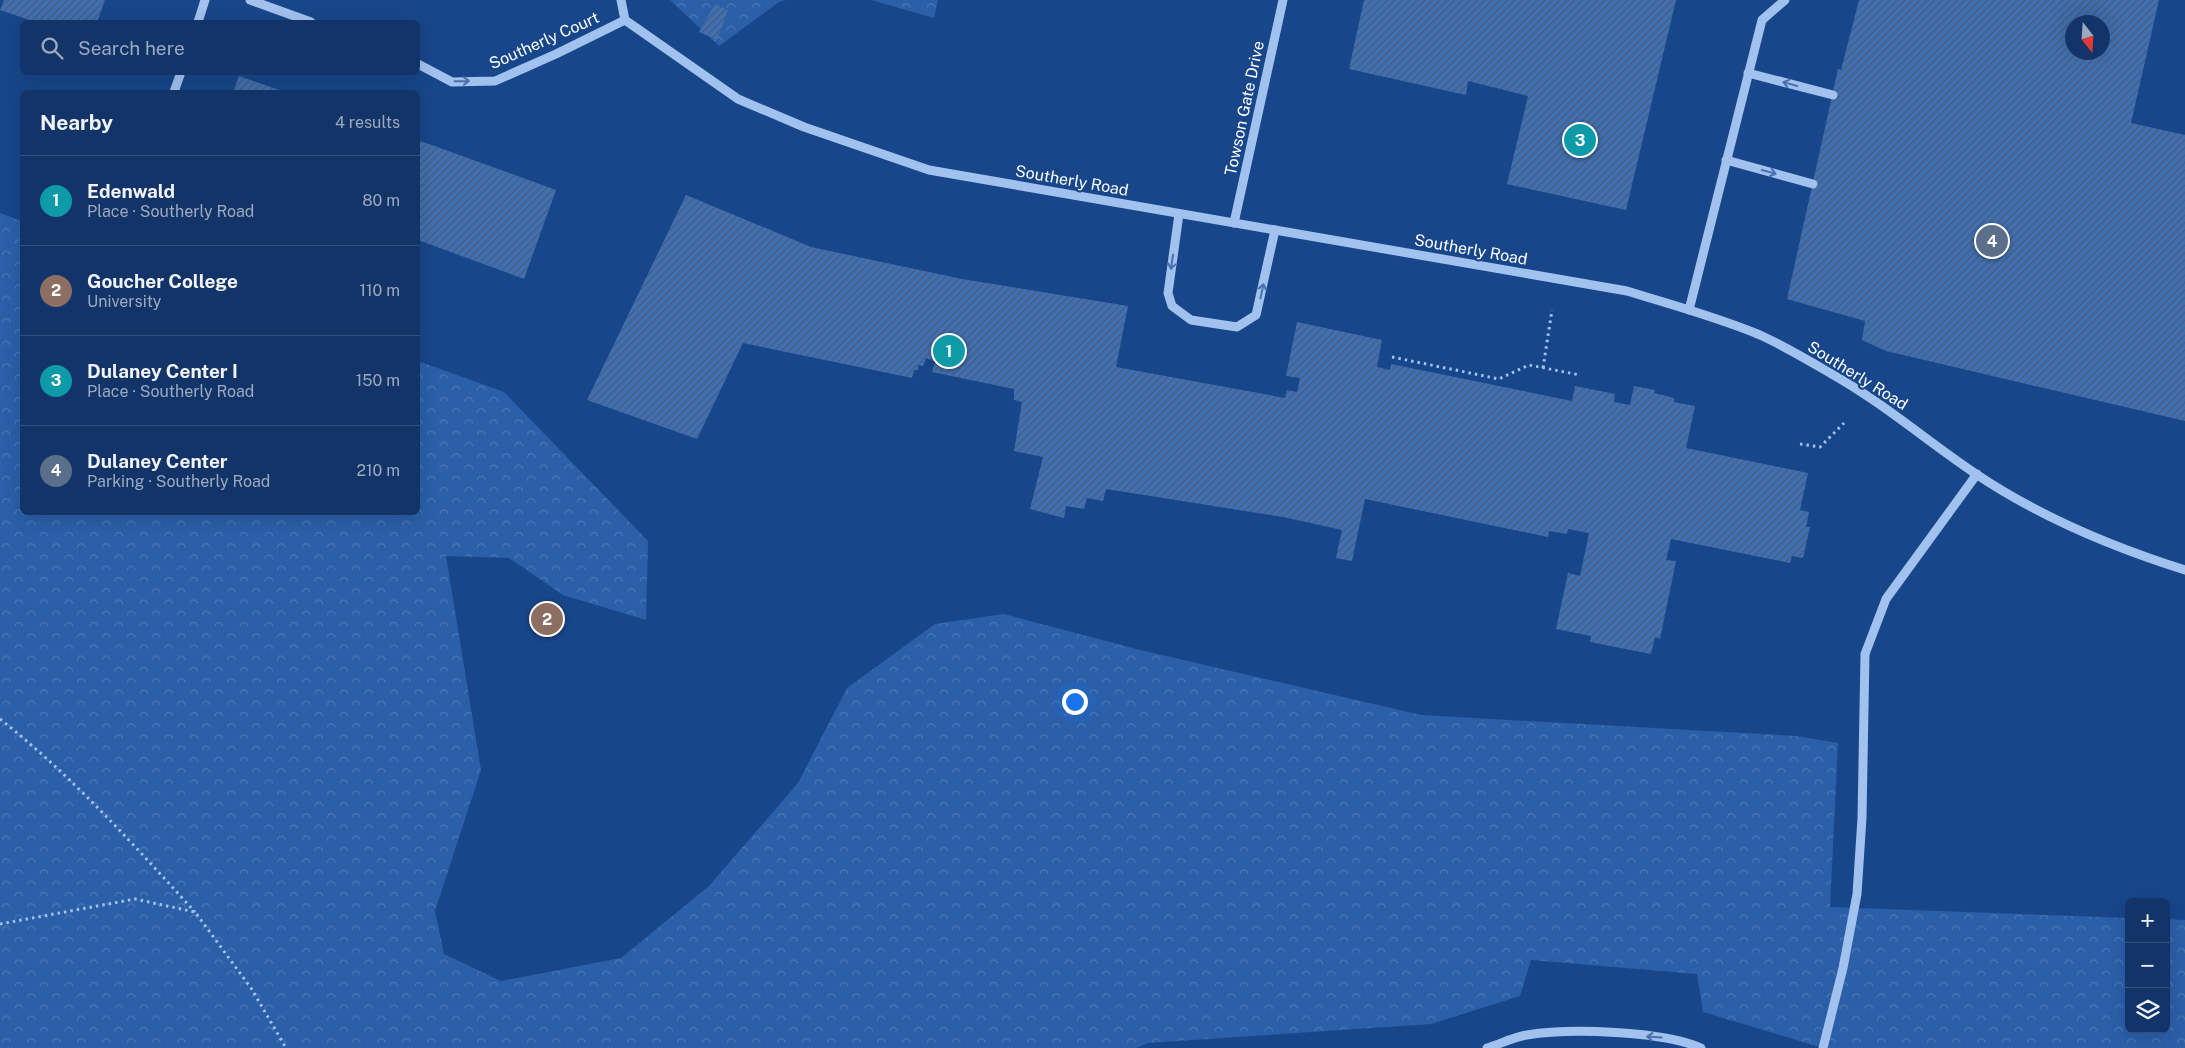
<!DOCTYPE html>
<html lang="en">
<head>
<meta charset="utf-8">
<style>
  body { margin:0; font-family:"Public Sans",sans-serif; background:#1f3f71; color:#f1f3f6 }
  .controls { position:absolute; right:15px; bottom:15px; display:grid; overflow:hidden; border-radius:8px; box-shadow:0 5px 20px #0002 }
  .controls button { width:45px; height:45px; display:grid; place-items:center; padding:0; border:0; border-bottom:1px solid #314f7c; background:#123468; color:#f1f3f6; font:25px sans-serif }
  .compass { position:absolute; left:2065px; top:15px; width:45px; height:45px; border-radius:50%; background:#123468; box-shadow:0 5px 20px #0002; rotate:163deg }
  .you { position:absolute; left:1074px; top:701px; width:18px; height:18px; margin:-12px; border:4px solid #fff; border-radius:50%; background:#1a73e8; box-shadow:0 0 0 8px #1a73e833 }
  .badge { display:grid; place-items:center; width:32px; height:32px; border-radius:50%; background:#d6ab8b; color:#fff; font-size:16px; font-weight:700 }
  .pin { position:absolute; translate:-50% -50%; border:2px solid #fff; box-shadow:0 1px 5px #0006 }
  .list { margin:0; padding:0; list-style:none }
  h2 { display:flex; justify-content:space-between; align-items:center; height:65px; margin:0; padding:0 20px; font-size:21px }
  h2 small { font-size:16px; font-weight:400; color:#9caac0 }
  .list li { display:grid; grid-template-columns:32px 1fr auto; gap:15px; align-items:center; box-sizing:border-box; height:90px; padding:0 20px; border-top:1px solid #314f7c }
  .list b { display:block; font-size:19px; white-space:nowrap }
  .list p { margin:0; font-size:16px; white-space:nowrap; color:#9caac0 }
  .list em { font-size:16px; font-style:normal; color:#9caac0 }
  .icon { flex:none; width:28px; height:28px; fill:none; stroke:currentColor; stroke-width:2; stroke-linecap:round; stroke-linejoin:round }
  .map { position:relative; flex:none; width:2185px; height:1048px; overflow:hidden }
  .search { position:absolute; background:#123468; box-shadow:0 5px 20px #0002; left:20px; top:20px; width:400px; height:55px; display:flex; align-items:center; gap:12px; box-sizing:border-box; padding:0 18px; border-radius:8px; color:#9caac0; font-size:19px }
  .panel { position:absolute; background:#123468; box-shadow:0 5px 20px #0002; left:20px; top:90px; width:400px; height:425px; border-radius:8px }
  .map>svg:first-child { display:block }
  .forest { fill:url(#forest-crowns) }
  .building { fill:url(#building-hatch); fill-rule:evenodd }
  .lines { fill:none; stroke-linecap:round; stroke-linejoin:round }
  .path { stroke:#a1c1ee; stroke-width:3; stroke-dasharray:2.5 4; stroke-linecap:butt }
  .minor { stroke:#a1c1ee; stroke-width:9 }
  .oneway { stroke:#4871ad }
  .labels { text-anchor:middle; stroke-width:4.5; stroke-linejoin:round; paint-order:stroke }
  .street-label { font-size:16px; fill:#fff; stroke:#18468a }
</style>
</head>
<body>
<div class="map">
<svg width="2185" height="1048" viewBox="0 0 2185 1048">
  <defs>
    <pattern id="forest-crowns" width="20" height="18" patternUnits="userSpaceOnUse" patternTransform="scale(1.25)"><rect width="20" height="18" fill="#2b5fa8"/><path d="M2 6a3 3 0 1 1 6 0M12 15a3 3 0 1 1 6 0" fill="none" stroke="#4b77b5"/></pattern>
    <pattern id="building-hatch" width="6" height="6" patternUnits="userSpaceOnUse" patternTransform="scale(1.25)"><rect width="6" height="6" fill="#4170b2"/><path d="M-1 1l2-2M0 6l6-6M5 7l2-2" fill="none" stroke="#475c7a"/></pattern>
  </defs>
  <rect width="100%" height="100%" fill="#18468a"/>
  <!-- forest -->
  <g class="forest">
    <path d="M 670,0 L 786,0 L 779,2 L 719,46 Z"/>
    <path d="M 871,0 L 938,0 L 934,18 Z"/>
    <path d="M 0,213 L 22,221 L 22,512 L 418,512 L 418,361 L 504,392 L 648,541 L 646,620 L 563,595 L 509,558 L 446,556 L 481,770 L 435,911 L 444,954 L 501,981 L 621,958 L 709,886 L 798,783 L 847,688 L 935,624 L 1004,614 L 1136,649 L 1421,715 L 1796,736 L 1838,743 L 1830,907 L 2129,918 L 2129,1029 L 2166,1029 L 2166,919 L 2185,920 L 2185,1048 L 1823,1048 L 1703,1012 L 1697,974 L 1531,960 L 1520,996 L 1431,1024 L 1148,1043 L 1136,1048 L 0,1048 Z"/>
  </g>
  <!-- building -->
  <g class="building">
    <path d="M 4,0 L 105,0 L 97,22 L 35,22 L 0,10 Z"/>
    <path d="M 1364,0 L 1676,0 L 1626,210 L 1507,184 L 1528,96 L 1468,81 L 1466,95 L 1349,69 Z"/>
    <path d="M 1859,0 L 2159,0 L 2131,123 L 2185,135 L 2185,421 L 1886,351 L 1862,340 L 1865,321 L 1787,299 L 1838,69 L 1841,70 ZM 2072,22 L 2102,22 L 2102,52 L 2072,52 Z"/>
    <path d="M 715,4 L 728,10 L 717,40 L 699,32 Z"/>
    <path d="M 239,76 L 285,92 L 233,92 Z"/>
    <path d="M 418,140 L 556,190 L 524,279 L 418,240 Z"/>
    <path d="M 686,195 L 811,247 L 962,279 L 1128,306 L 1116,367 L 1285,398 L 1287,390 L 1297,392 L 1300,378 L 1286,376 L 1297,322 L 1382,340 L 1377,367 L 1390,370 L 1391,364 L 1572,401 L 1575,386 L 1615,394 L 1614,402 L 1630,405 L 1634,386 L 1655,390 L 1654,393 L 1674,398 L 1674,402 L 1695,406 L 1686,448 L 1808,473 L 1800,510 L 1809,512 L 1806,527 L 1810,527 L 1803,558 L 1792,556 L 1790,563 L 1671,539 L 1666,560 L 1676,561 L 1660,639 L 1655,637 L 1651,654 L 1590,642 L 1591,636 L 1556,629 L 1568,573 L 1580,576 L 1589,533 L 1568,529 L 1567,534 L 1549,531 L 1548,537 L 1365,499 L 1352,561 L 1336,558 L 1342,530 L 1283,517 L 1106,489 L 1103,501 L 1087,498 L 1084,509 L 1066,506 L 1064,518 L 1030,509 L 1043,457 L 1014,451 L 1022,402 L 1014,400 L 1014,389 L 932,372 L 935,362 L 926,358 L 923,366 L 918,365 L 918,370 L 914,370 L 912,378 L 743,343 L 697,439 L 587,400 Z"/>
  </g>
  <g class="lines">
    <!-- path -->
    <g class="path">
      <path d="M 1392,357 L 1499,379 L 1529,365 L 1580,375"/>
      <path d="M 1543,368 L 1552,310"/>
      <path d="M 1800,444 L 1820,447 L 1844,423"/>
      <path d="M 0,719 C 72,776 133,844 195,912"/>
      <path d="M 0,924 L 135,899 L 195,912 L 251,988 L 286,1048"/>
    </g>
    <!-- minor -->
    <g class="minor">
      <path d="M 250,0 L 311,22"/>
      <path d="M 621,0 L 625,20 L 738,99 L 804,127 L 929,170 L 1627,291 C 1672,305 1717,317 1760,335 C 1784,346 1808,360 1830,373 C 1882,402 1927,441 1976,474 C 2040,517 2112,547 2185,570"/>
      <path d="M 198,22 L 205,0"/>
      <path d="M 418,64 L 452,82 L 495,81 L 556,54 L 625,20"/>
      <path d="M 1748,73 L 1833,95"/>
      <path d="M 174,92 L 181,72"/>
      <path d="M 1726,160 L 1813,184"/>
      <path d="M 1179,214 L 1168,293 L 1172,306 L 1191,320 L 1237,327 L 1256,315 L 1275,230"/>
      <path d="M 1234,223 L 1283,0"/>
      <path d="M 1689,310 L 1762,20 L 1785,0"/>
      <path d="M 1487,1048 C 1500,1044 1514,1037 1527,1035 C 1569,1028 1663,1031 1701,1048"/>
      <path d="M 1823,1048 L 1843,968 L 1857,894 L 1862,818 L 1865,654 L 1886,599 L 1977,474"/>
    </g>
  </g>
  <!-- one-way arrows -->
  <defs><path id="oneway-shaft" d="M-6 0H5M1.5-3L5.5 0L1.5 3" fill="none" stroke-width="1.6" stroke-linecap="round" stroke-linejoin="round" transform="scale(1.25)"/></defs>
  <g class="oneway">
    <use href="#oneway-shaft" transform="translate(462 81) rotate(-1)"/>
    <use href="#oneway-shaft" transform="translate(1790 84) rotate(-165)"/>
    <use href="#oneway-shaft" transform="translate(1769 172) rotate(15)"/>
    <use href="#oneway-shaft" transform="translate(1172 262) rotate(98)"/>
    <use href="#oneway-shaft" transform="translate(1262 291) rotate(-78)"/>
    <use href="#oneway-shaft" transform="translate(1654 1037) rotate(-176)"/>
  </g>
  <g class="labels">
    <!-- street labels -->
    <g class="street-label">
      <text transform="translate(544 40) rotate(-24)" y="6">Southerly Court</text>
      <text transform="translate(1244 108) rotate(-78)" y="6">Towson Gate Drive</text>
      <text transform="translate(1072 180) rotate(10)" y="6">Southerly Road</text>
      <text transform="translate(1471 249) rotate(10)" y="6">Southerly Road</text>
      <text transform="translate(1858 375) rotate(32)" y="6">Southerly Road</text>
    </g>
  </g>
</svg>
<div class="controls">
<button>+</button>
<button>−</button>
<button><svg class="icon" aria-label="layers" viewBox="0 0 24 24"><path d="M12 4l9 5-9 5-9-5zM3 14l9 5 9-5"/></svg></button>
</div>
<svg class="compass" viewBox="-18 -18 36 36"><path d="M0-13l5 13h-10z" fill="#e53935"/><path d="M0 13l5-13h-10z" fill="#9caac0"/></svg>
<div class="you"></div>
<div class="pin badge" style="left:949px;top:351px;background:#0f9aa8">1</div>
<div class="pin badge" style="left:547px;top:619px;background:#8d6e63">2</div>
<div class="pin badge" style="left:1580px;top:140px;background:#0f9aa8">3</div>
<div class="pin badge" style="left:1992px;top:241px;background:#5c6f8a">4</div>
<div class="search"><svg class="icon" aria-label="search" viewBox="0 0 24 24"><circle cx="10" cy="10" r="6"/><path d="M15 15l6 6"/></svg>Search here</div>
<section class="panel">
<h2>Nearby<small>4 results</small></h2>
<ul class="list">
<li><span class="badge" style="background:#0f9aa8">1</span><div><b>Edenwald</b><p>Place · Southerly Road</p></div><em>80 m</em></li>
<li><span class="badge" style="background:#8d6e63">2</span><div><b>Goucher College</b><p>University</p></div><em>110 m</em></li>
<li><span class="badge" style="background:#0f9aa8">3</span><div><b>Dulaney Center I</b><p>Place · Southerly Road</p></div><em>150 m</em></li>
<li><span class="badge" style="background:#5c6f8a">4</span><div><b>Dulaney Center</b><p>Parking · Southerly Road</p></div><em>210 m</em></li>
</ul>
</section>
</div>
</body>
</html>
